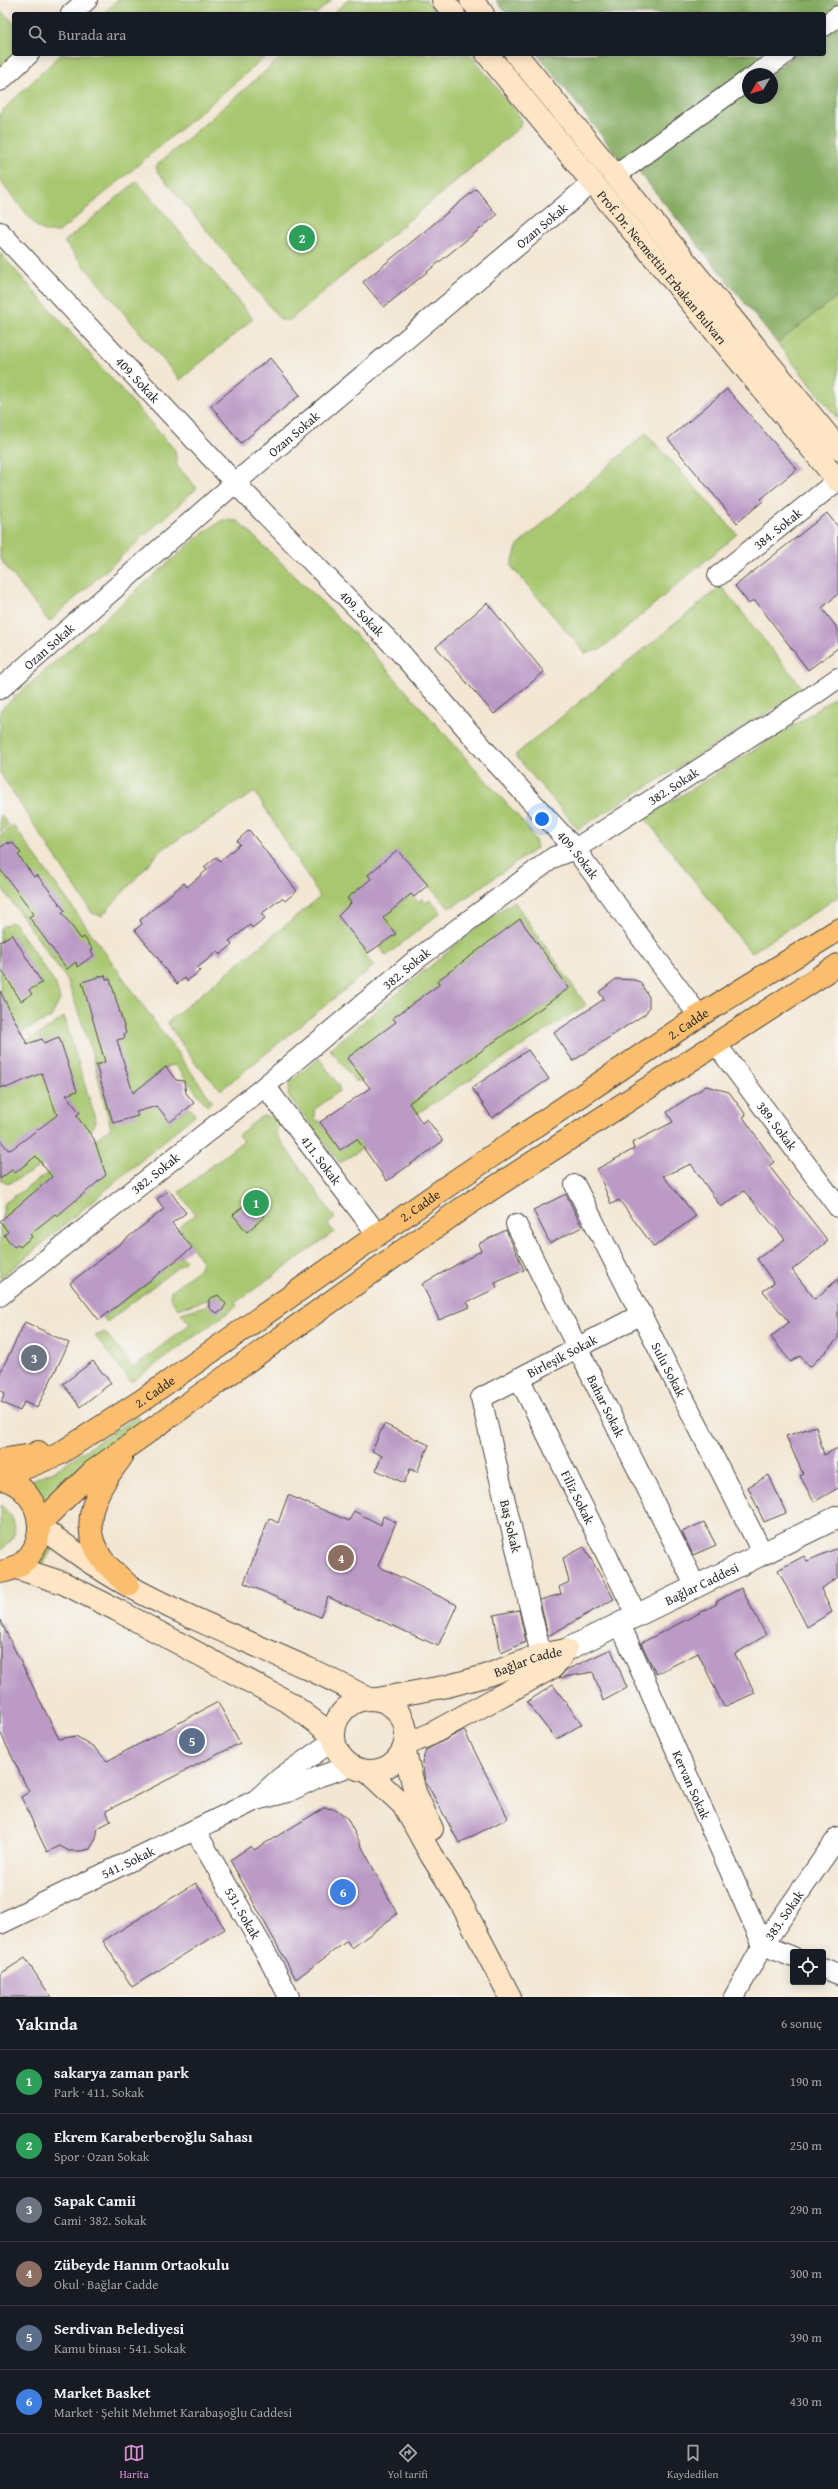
<!DOCTYPE html>
<html lang="tr">
<head>
<meta charset="utf-8">
<style>
  body { margin:0; font-family:"Gentium Book Plus",serif; background:#20242c; color:#f1f3f6 }
  .controls { position:absolute; right:12px; bottom:12px; display:grid; overflow:hidden; border-radius:4px; box-shadow:0 2px 10px #0003 }
  .controls button { width:36px; height:36px; display:grid; place-items:center; padding:0; border:0; border-bottom:1px solid #363941; background:#171b24; color:#f1f3f6; font:20px sans-serif }
  .compass { position:absolute; left:742px; top:68px; width:36px; height:36px; border-radius:50%; background:#171b24; box-shadow:0 2px 10px #0003; rotate:232deg }
  .you { position:absolute; left:542px; top:819px; width:14px; height:14px; margin:-10px; border:3px solid #fff; border-radius:50%; background:#1a73e8; box-shadow:0 0 0 6px #1a73e833 }
  .badge { display:grid; place-items:center; width:26px; height:26px; border-radius:50%; background:#d690ce; color:#fff; font-size:13px; font-weight:700 }
  .pin { position:absolute; translate:-50% -50%; border:2px solid #fff; box-shadow:0 1px 4px #0006 }
  .list { margin:0; padding:0; list-style:none }
  h2 { display:flex; justify-content:space-between; align-items:center; height:52px; margin:0; padding:0 16px; font-size:17px }
  h2 small { font-size:13px; font-weight:400; color:#9ea1a6 }
  .list li { display:grid; grid-template-columns:26px 1fr auto; gap:12px; align-items:center; box-sizing:border-box; height:64px; padding:0 16px; border-top:1px solid #363941 }
  .list b { display:block; font-size:15px; white-space:nowrap }
  .list p { margin:0; font-size:13px; white-space:nowrap; color:#9ea1a6 }
  .list em { font-size:13px; font-style:normal; color:#9ea1a6 }
  .icon { flex:none; width:22px; height:22px; fill:none; stroke:currentColor; stroke-width:2; stroke-linecap:round; stroke-linejoin:round }
  .map { position:relative; flex:none; width:838px; height:1997px; overflow:hidden }
  .search { position:absolute; background:#171b24; box-shadow:0 2px 10px #0003; left:12px; right:12px; top:12px; height:44px; display:flex; align-items:center; gap:10px; box-sizing:border-box; padding:0 14px; border-radius:4px; color:#9ea1a6; font-size:15px }
  .sheet { height:436px; background:#171b24 }
  nav { display:flex; justify-content:space-around; align-items:center; box-sizing:border-box; height:56px; border-top:1px solid #363941; background:#171b24; font-size:11px; color:#9ea1a6 }
  nav a { display:grid; justify-items:center; gap:2px }
  nav .on { color:#d690ce }
  .map>svg:first-child { display:block }
  .green { fill:#a8c76f; stroke:#6a794d }
  .forest { fill:#86ac62; stroke:#586c46 }
  .building { fill:#bb9ac6 }
  .lines { fill:none; stroke-linecap:round; stroke-linejoin:round }
  .minor-casing { stroke:#494744; stroke-width:22 }
  .tertiary-casing { stroke:#494744; stroke-width:24 }
  .secondary-casing { stroke:#494744; stroke-width:24 }
  .primary-casing { stroke:#494744; stroke-width:24 }
  .minor { stroke:#fff; stroke-width:20 }
  .tertiary { stroke:#fff; stroke-width:22 }
  .secondary { stroke:#fde5c5; stroke-width:22 }
  .primary { stroke:#fabe6e; stroke-width:22 }
  .labels { text-anchor:middle; stroke-width:4; stroke-linejoin:round; paint-order:stroke }
  .street-label { font-size:13px; fill:#2b2b2b; stroke:#f6f6f2 }
</style>
</head>
<body>
<div class="map">
<svg width="838" height="1997" viewBox="0 0 838 1997">
  <rect width="100%" height="100%" fill="#f6f6f2"/>
  <filter id="ink" filterUnits="userSpaceOnUse"><feTurbulence type="fractalNoise" baseFrequency=".025" numOctaves="2"/><feDisplacementMap in="SourceGraphic" scale="8" xChannelSelector="R" yChannelSelector="G"/><feConvolveMatrix kernelMatrix="1 2 1 2 8 2 1 2 1" color-interpolation-filters="sRGB"/></filter>
  <filter id="wash" filterUnits="userSpaceOnUse"><feTurbulence type="fractalNoise" baseFrequency=".012" numOctaves="4" result="noise"/><feDisplacementMap in="SourceGraphic" scale="16" xChannelSelector="R" yChannelSelector="G"/><feGaussianBlur stdDeviation="0.9" result="paint"/><feColorMatrix in="noise" values="0 0 0 0 0 0 0 0 0 0 0 0 0 0 0 0 0 1.4 0 .05"/><feComposite in="paint" operator="in"/></filter>
  <g filter="url(#wash)">
    <rect width="100%" height="100%" fill="#f3e6d3"/>
    <!-- green -->
    <g class="green">
      <path d="M 117,0 L 332,0 L 316,14 L 103,14 Z"/>
      <path d="M 348,0 L 426,0 L 438,14 L 332,14 Z"/>
      <path d="M 0,10 L 14,23 L 14,54 L 18,54 L 0,71 Z"/>
      <path d="M 61,54 L 269,54 L 59,232 L 47,232 L 38,228 L 0,181 L 0,113 Z"/>
      <path d="M 285,54 L 470,54 L 521,119 L 520,127 L 290,320 L 281,320 L 157,171 L 156,166 Z"/>
      <path d="M 137,181 L 253,319 L 180,380 L 64,242 Z"/>
      <path d="M 0,253 L 175,450 L 177,466 L 197,488 L 49,622 L 0,559 Z"/>
      <path d="M 838,296 L 838,419 L 777,343 Z"/>
      <path d="M 646,433 L 737,534 L 600,650 L 585,653 L 511,566 L 518,545 Z"/>
      <path d="M 222,520 L 238,521 L 360,639 L 522,821 L 535,840 L 537,848 L 454,906 L 448,907 L 397,850 L 368,876 L 396,907 L 411,894 L 418,902 L 422,898 L 425,903 L 430,900 L 441,912 L 386,956 L 380,947 L 396,934 L 359,889 L 347,898 L 351,903 L 339,916 L 368,953 L 365,956 L 374,966 L 221,1090 L 195,1063 L 167,1022 L 320,897 L 255,792 L 161,850 L 102,916 L 92,913 L 0,773 L 0,710 L 199,536 Z"/>
      <path d="M 721,586 L 804,690 L 578,829 L 515,755 Z"/>
      <path d="M 834,697 L 838,702 L 838,897 L 751,953 L 645,818 L 801,721 Z"/>
      <path d="M 0,814 L 9,825 L 0,832 Z"/>
      <path d="M 13,825 L 212,1101 L 207,1106 L 175,1065 L 165,1067 L 142,1086 L 170,1122 L 189,1107 L 195,1115 L 0,1279 L 0,1226 L 5,1203 L 111,1128 L 91,1049 L 67,980 L 0,885 L 0,836 Z"/>
      <path d="M 514,901 L 586,1005 L 340,1163 L 288,1095 L 290,1082 L 319,1058 L 339,1086 L 339,1091 L 314,1110 L 316,1122 L 319,1120 L 340,1150 L 430,1090 L 415,1068 L 438,1082 L 569,988 L 550,961 L 541,967 L 519,919 L 483,945 L 497,966 L 438,981 L 452,1002 L 432,990 L 393,1018 L 408,1040 L 397,1048 L 384,1031 L 347,1058 L 363,1078 L 361,1081 L 355,1081 L 330,1049 L 479,926 Z"/>
      <path d="M 11,922 L 15,924 L 56,985 L 60,1000 L 51,1017 L 0,1043 L 0,928 Z"/>
      <path d="M 64,1017 L 96,1121 C 91,1139 27,1175 8,1184 L 0,1180 L 0,1055 L 44,1031 Z"/>
      <path d="M 262,1116 L 271,1117 L 279,1122 L 276,1134 L 335,1218 L 328,1224 L 334,1232 L 235,1303 L 237,1306 L 131,1382 L 95,1336 L 105,1332 L 133,1368 L 190,1324 L 181,1313 L 208,1305 L 207,1300 L 178,1309 L 170,1298 L 171,1291 L 199,1269 L 202,1262 L 179,1227 L 195,1214 L 179,1192 L 243,1141 L 238,1135 Z"/>
      <path d="M 181,1256 L 186,1261 L 107,1322 L 103,1317 Z"/>
      <path d="M 137,1416 L 141,1422 L 77,1471 L 46,1506 L 28,1484 L 29,1481 L 54,1471 Z"/>
      <path d="M 0,1505 C 18,1516 21,1540 0,1550 Z"/>
      <path d="M 45,1543 L 52,1549 L 42,1566 L 33,1565 Z"/>
    </g>
    <!-- forest -->
    <g class="forest">
      <path d="M 496,0 L 838,0 L 838,9 L 824,14 L 507,14 Z"/>
      <path d="M 838,25 L 838,296 L 777,343 L 635,167 L 748,88 L 748,98 L 772,98 L 772,74 L 768,74 L 796,54 L 824,54 L 824,35 Z"/>
      <path d="M 538,54 L 777,54 L 626,167 Z"/>
    </g>
    <g id="blocks">
      <!-- building -->
      <g class="building">
        <path d="M 476,189 L 497,215 L 384,307 L 363,282 Z"/>
        <path d="M 270,358 L 300,395 L 241,443 L 211,406 Z"/>
        <path d="M 727,389 L 797,469 L 761,499 L 763,501 L 737,523 L 668,439 Z"/>
        <path d="M 827,513 L 838,527 L 838,594 L 822,608 L 838,629 L 838,648 L 808,670 L 758,604 L 753,600 L 749,604 L 735,586 Z"/>
        <path d="M 487,603 L 544,672 L 494,714 L 436,647 Z"/>
        <path d="M 249,830 L 297,891 L 285,901 L 282,898 L 261,914 L 265,918 L 252,928 L 250,925 L 229,941 L 232,945 L 220,955 L 217,952 L 197,968 L 200,971 L 187,981 L 185,978 L 177,984 L 160,963 L 161,962 L 135,930 L 142,924 L 140,920 L 184,883 L 187,887 L 207,870 L 204,867 L 216,857 L 220,861 L 240,844 L 237,841 Z"/>
        <path d="M 8,842 L 9,844 L 12,842 L 21,853 L 18,855 L 34,877 L 37,875 L 56,899 L 65,911 L 62,913 L 81,939 L 84,937 L 93,950 L 91,951 L 94,955 L 77,967 L 76,962 L 67,969 L 29,917 L 34,914 L 0,869 L 0,848 Z"/>
        <path d="M 397,850 L 428,885 L 414,897 L 411,894 L 383,918 L 396,934 L 368,953 L 338,916 L 351,903 L 347,898 L 371,879 L 368,875 Z"/>
        <path d="M 520,919 L 569,988 L 409,1103 L 422,1123 L 427,1119 L 443,1141 L 387,1181 L 357,1139 L 340,1150 L 320,1122 L 370,1088 L 347,1058 L 396,1022 L 393,1018 L 440,984 L 437,981 Z"/>
        <path d="M 12,934 L 42,983 L 29,990 L 32,994 L 21,1001 L 0,967 L 0,942 Z"/>
        <path d="M 105,975 L 106,979 L 110,979 L 126,1033 L 124,1034 L 125,1038 L 117,1040 L 133,1093 L 166,1067 L 176,1080 L 184,1081 L 186,1093 L 194,1103 L 170,1122 L 157,1106 L 136,1112 L 138,1116 L 113,1123 L 96,1065 L 105,1062 L 82,982 Z"/>
        <path d="M 616,979 L 634,980 L 640,982 L 649,997 L 649,1008 L 645,1014 L 573,1061 L 554,1033 L 604,999 L 599,992 Z"/>
        <path d="M 0,991 L 27,1044 L 42,1039 L 44,1043 L 59,1037 L 77,1091 L 66,1095 L 80,1113 L 76,1115 L 94,1139 L 106,1175 L 57,1216 L 55,1214 L 30,1234 L 32,1237 L 20,1247 L 18,1245 L 14,1247 L 4,1235 L 8,1232 L 0,1221 L 52,1177 L 36,1156 L 15,1173 L 12,1170 L 0,1179 L 0,1139 L 8,1150 L 12,1149 L 57,1115 L 42,1073 L 6,1088 L 5,1086 L 0,1088 Z"/>
        <path d="M 528,1050 L 549,1079 L 492,1118 L 472,1088 Z"/>
        <path d="M 706,1086 L 729,1092 L 746,1115 L 743,1117 L 774,1162 L 769,1166 L 828,1241 L 792,1270 L 815,1299 L 838,1279 L 838,1339 L 810,1367 L 800,1356 L 791,1362 L 771,1337 L 789,1322 L 763,1291 L 774,1283 L 757,1259 L 785,1239 L 744,1191 L 721,1207 L 691,1164 L 663,1176 L 696,1216 L 654,1247 L 619,1200 L 611,1204 L 597,1169 L 634,1149 L 632,1143 L 673,1122 L 667,1112 Z"/>
        <path d="M 169,1190 L 186,1213 L 172,1223 L 192,1248 L 99,1320 L 70,1283 L 164,1209 L 157,1199 Z"/>
        <path d="M 566,1194 L 582,1227 L 550,1243 L 533,1210 Z"/>
        <path d="M 250,1200 L 264,1217 L 247,1232 L 233,1215 Z"/>
        <path d="M 506,1230 L 524,1270 L 495,1283 L 497,1288 L 467,1302 L 470,1307 L 439,1320 L 422,1284 L 481,1251 L 478,1244 Z"/>
        <path d="M 218,1295 L 226,1304 L 222,1311 L 216,1313 L 209,1308 L 209,1299 Z"/>
        <path d="M 25,1322 L 69,1343 L 37,1408 L 24,1402 L 20,1411 L 1,1402 L 5,1393 L 0,1390 L 0,1373 Z"/>
        <path d="M 93,1361 L 111,1383 L 80,1407 L 63,1384 Z"/>
        <path d="M 384,1424 L 429,1445 L 417,1472 L 410,1469 L 404,1483 L 376,1470 L 382,1456 L 372,1451 Z"/>
        <path d="M 816,1426 L 824,1455 L 838,1448 L 838,1488 L 814,1502 L 800,1476 L 803,1474 L 786,1436 Z"/>
        <path d="M 769,1475 L 786,1513 L 764,1522 L 748,1487 Z"/>
        <path d="M 288,1495 L 349,1521 L 354,1511 L 381,1525 L 383,1516 L 396,1522 L 378,1566 L 457,1605 L 438,1646 L 328,1597 L 320,1617 L 244,1583 L 269,1518 L 278,1523 Z"/>
        <path d="M 704,1522 L 716,1545 L 693,1555 L 682,1532 Z"/>
        <path d="M 584,1547 L 614,1599 L 548,1636 L 540,1600 L 561,1594 L 559,1587 L 569,1582 L 563,1558 Z"/>
        <path d="M 838,1548 L 838,1577 L 821,1589 L 832,1612 L 807,1627 L 778,1570 L 804,1556 L 807,1561 Z"/>
        <path d="M 741,1588 L 766,1635 L 735,1654 L 755,1693 L 724,1707 L 698,1653 L 656,1674 L 641,1643 L 717,1604 L 716,1602 Z"/>
        <path d="M 519,1610 L 526,1642 L 501,1653 L 494,1615 Z"/>
        <path d="M 0,1620 L 59,1739 L 76,1736 L 94,1747 L 107,1761 L 218,1702 L 240,1743 L 106,1811 L 111,1821 L 98,1828 L 96,1839 L 90,1849 L 80,1851 L 69,1851 L 60,1846 L 47,1852 L 21,1797 L 29,1792 L 0,1732 Z"/>
        <path d="M 611,1649 L 627,1688 L 603,1701 L 593,1672 L 559,1678 L 566,1670 Z"/>
        <path d="M 553,1685 L 582,1724 L 556,1740 L 527,1702 Z"/>
        <path d="M 464,1730 L 508,1818 L 459,1843 L 425,1780 L 422,1762 L 426,1750 Z"/>
        <path d="M 324,1808 L 336,1809 L 347,1818 L 397,1914 L 352,1948 L 347,1941 L 296,1979 L 230,1860 L 251,1846 L 254,1850 Z"/>
        <path d="M 196,1883 L 225,1929 L 132,1987 L 103,1941 Z"/>
        <path d="M 25,1958 L 51,1997 L 0,1997 L 0,1974 Z"/>
      </g>
    </g>
  </g>
  <g filter="url(#ink)">
    <use href="#blocks" fill-opacity="0" stroke="#494744" stroke-width="1"/>
    <g class="lines">
      <defs>
        <g id="minor">
          <path d="M 71,14 L 87,0"/>
          <path d="M 824,26 L 838,16"/>
          <path d="M 757,74 L 785,54"/>
          <path d="M 0,81 L 29,54"/>
          <path d="M 617,177 L 623,170 L 748,80"/>
          <path id="s1" d="M 0,232 L 235,483 L 399,651 L 490,756 L 575,849 L 699,1016"/>
          <path id="s2" d="M 718,576 L 837,481"/>
          <path id="s3" d="M 0,689 L 235,483 L 592,183"/>
          <path id="s4" d="M 716,1044 L 838,1207"/>
          <path id="s5" d="M 265,1086 L 378,1235"/>
          <path id="s6" d="M 575,1185 L 763,1554"/>
          <path id="s7" d="M 516,1224 L 696,1587"/>
          <path id="s8" d="M 0,1296 L 265,1086 L 417,959 L 554,857 L 575,849 L 805,701 L 838,678"/>
          <path id="s9" d="M 519,1378 L 637,1616"/>
          <path id="s10" d="M 620,1624 L 763,1945 L 793,1957"/>
          <path id="s11" d="M 541,1655 L 481,1398 L 642,1314"/>
          <path d="M 257,1799 L 280,1778 L 334,1740"/>
          <path id="s12" d="M 195,1830 L 270,1960 L 289,1997"/>
          <path id="s13" d="M 0,1924 L 256,1800 L 288,1792 L 320,1776 L 351,1766"/>
          <path d="M 823,1968 L 838,1974"/>
          <path id="s14" d="M 734,1997 L 763,1945 L 838,1837"/>
        </g>
        <g id="tertiary">
          <path id="s15" d="M 566,1650 L 838,1517"/>
        </g>
        <g id="secondary">
          <path d="M 443,0 L 454,14"/>
          <path d="M 471,0 L 483,14"/>
          <path id="s16" d="M 487,54 L 838,481"/>
          <path d="M 516,54 L 838,448"/>
          <path d="M 39,1526 C 69,1548 95,1567 127,1585 C 205,1628 291,1656 369,1699"/>
          <path d="M 14,1567 L 63,1583 L 117,1610 L 290,1703 L 334,1736"/>
          <circle cx="370" cy="1735" r="36"/>
          <path id="s17" d="M 377,1699 L 448,1686 L 485,1676 L 540,1655 L 566,1650"/>
          <path d="M 405,1745 L 431,1734 L 553,1667 L 566,1650"/>
          <path d="M 404,1748 L 415,1792 L 432,1829"/>
          <path d="M 368,1772 L 404,1806 L 431,1855 L 460,1901 L 510,1997"/>
        </g>
        <g id="primary">
          <path d="M 121,1458 C 98,1488 76,1522 102,1559 C 109,1568 120,1577 128,1585"/>
          <path d="M 0,1460 L 32,1455 L 38,1452"/>
          <path d="M 0,1478 C 51,1490 53,1564 0,1572"/>
          <path id="s18" d="M 1,1478 L 59,1454 L 141,1401 L 446,1187 L 699,1016 L 838,930"/>
          <path d="M 39,1524 L 92,1472 L 464,1207 L 838,965"/>
        </g>
      </defs>
      <!-- minor casing -->
      <use href="#minor" class="minor-casing"/>
      <!-- tertiary casing -->
      <use href="#tertiary" class="tertiary-casing"/>
      <!-- secondary casing -->
      <use href="#secondary" class="secondary-casing"/>
      <!-- primary casing -->
      <use href="#primary" class="primary-casing"/>
      <!-- minor -->
      <use href="#minor" class="minor"/>
      <!-- tertiary -->
      <use href="#tertiary" class="tertiary"/>
      <!-- secondary -->
      <use href="#secondary" class="secondary"/>
      <!-- primary -->
      <use href="#primary" class="primary"/>
    </g>
  </g>
  <g class="labels">
    <!-- street labels -->
    <g class="street-label">
      <text dy="5" stroke="none"><textPath href="#s3" startOffset="713">Ozan Sokak</textPath></text>
      <text dy="5" stroke="none"><textPath href="#s16" startOffset="276">Prof. Dr. Necmettin Erbakan Bulvarı</textPath></text>
      <text dy="5" stroke="none"><textPath href="#s1" startOffset="202">409. Sokak</textPath></text>
      <text dy="5" stroke="none"><textPath href="#s3" startOffset="389">Ozan Sokak</textPath></text>
      <text dy="5" stroke="none"><textPath href="#s2" startOffset="76">384. Sokak</textPath></text>
      <text dy="5" stroke="none"><textPath href="#s1" startOffset="526">409. Sokak</textPath></text>
      <text dy="5" stroke="none"><textPath href="#s3" startOffset="65">Ozan Sokak</textPath></text>
      <text dy="5" stroke="none"><textPath href="#s8" startOffset="846">382. Sokak</textPath></text>
      <text dy="5" stroke="none"><textPath href="#s1" startOffset="850">409. Sokak</textPath></text>
      <text dy="5" stroke="none"><textPath href="#s8" startOffset="522">382. Sokak</textPath></text>
      <text dy="5" stroke="none"><textPath href="#s18" startOffset="825">2. Cadde</textPath></text>
      <text dy="5" stroke="none"><textPath href="#s4" startOffset="102">389. Sokak</textPath></text>
      <text dy="5" stroke="none"><textPath href="#s5" startOffset="93">411. Sokak</textPath></text>
      <text dy="5" stroke="none"><textPath href="#s8" startOffset="198">382. Sokak</textPath></text>
      <text dy="5" stroke="none"><textPath href="#s18" startOffset="501">2. Cadde</textPath></text>
      <text dy="5" stroke="none"><textPath href="#s11" startOffset="355">Birleşik Sokak</textPath></text>
      <text dy="5" stroke="none"><textPath href="#s6" startOffset="207">Sulu Sokak</textPath></text>
      <text dy="5" stroke="none"><textPath href="#s18" startOffset="177">2. Cadde</textPath></text>
      <text dy="5" stroke="none"><textPath href="#s7" startOffset="203">Bahar Sokak</textPath></text>
      <text dy="5" stroke="none"><textPath href="#s9" startOffset="133">Filiz Sokak</textPath></text>
      <text transform="translate(511 1526) rotate(77)" y="5">Baş Sokak</text>
      <text dy="5" stroke="none"><textPath href="#s15" startOffset="151">Bağlar Caddesi</textPath></text>
      <text dy="5" stroke="none"><textPath href="#s17" startOffset="156">Bağlar Cadde</textPath></text>
      <text dy="5" stroke="none"><textPath href="#s10" startOffset="176">Kervan Sokak</textPath></text>
      <text dy="5" stroke="none"><textPath href="#s13" startOffset="142">541. Sokak</textPath></text>
      <text dy="5" stroke="none"><textPath href="#s12" startOffset="96">531. Sokak</textPath></text>
      <text dy="5" stroke="none"><textPath href="#s14" startOffset="96">383. Sokak</textPath></text>
    </g>
  </g>
</svg>
<div class="controls">
<button><svg class="icon" aria-label="locate" viewBox="0 0 24 24"><circle cx="12" cy="12" r="6"/><path d="M12 2v4M12 18v4M2 12h4M18 12h4"/></svg></button>
</div>
<svg class="compass" viewBox="-18 -18 36 36"><path d="M0-13l5 13h-10z" fill="#e53935"/><path d="M0 13l5-13h-10z" fill="#9ea1a6"/></svg>
<div class="you"></div>
<div class="pin badge" style="left:256px;top:1203px;background:#2e9e5b">1</div>
<div class="pin badge" style="left:302px;top:238px;background:#2e9e5b">2</div>
<div class="pin badge" style="left:34px;top:1358px;background:#6b7280">3</div>
<div class="pin badge" style="left:341px;top:1558px;background:#8d6e63">4</div>
<div class="pin badge" style="left:192px;top:1741px;background:#5c6f8a">5</div>
<div class="pin badge" style="left:343px;top:1892px;background:#3f7fe0">6</div>
<div class="search"><svg class="icon" aria-label="search" viewBox="0 0 24 24"><circle cx="10" cy="10" r="6"/><path d="M15 15l6 6"/></svg>Burada ara</div>
</div>
<section class="sheet">
<h2>Yakında<small>6 sonuç</small></h2>
<ul class="list">
<li><span class="badge" style="background:#2e9e5b">1</span><div><b>sakarya zaman park</b><p>Park · 411. Sokak</p></div><em>190 m</em></li>
<li><span class="badge" style="background:#2e9e5b">2</span><div><b>Ekrem Karaberberoğlu Sahası</b><p>Spor · Ozan Sokak</p></div><em>250 m</em></li>
<li><span class="badge" style="background:#6b7280">3</span><div><b>Sapak Camii</b><p>Cami · 382. Sokak</p></div><em>290 m</em></li>
<li><span class="badge" style="background:#8d6e63">4</span><div><b>Zübeyde Hanım Ortaokulu</b><p>Okul · Bağlar Cadde</p></div><em>300 m</em></li>
<li><span class="badge" style="background:#5c6f8a">5</span><div><b>Serdivan Belediyesi</b><p>Kamu binası · 541. Sokak</p></div><em>390 m</em></li>
<li><span class="badge" style="background:#3f7fe0">6</span><div><b>Market Basket</b><p>Market · Şehit Mehmet Karabaşoğlu Caddesi</p></div><em>430 m</em></li>
</ul>
</section>
<nav>
<a class="on"><svg class="icon" aria-label="map" viewBox="0 0 24 24"><path d="M3 6l6-2 6 2 6-2v14l-6 2-6-2-6 2zM9 4v14M15 6v14"/></svg>Harita</a>
<a><svg class="icon" aria-label="directions" viewBox="0 0 24 24"><path d="M12 3l9 9-9 9-9-9zM9 14v-3h6M13 9l2 2-2 2"/></svg>Yol tarifi</a>
<a><svg class="icon" aria-label="saved" viewBox="0 0 24 24"><path d="M7 4h10v16l-5-4-5 4z"/></svg>Kaydedilen</a>
</nav>
</body>
</html>
